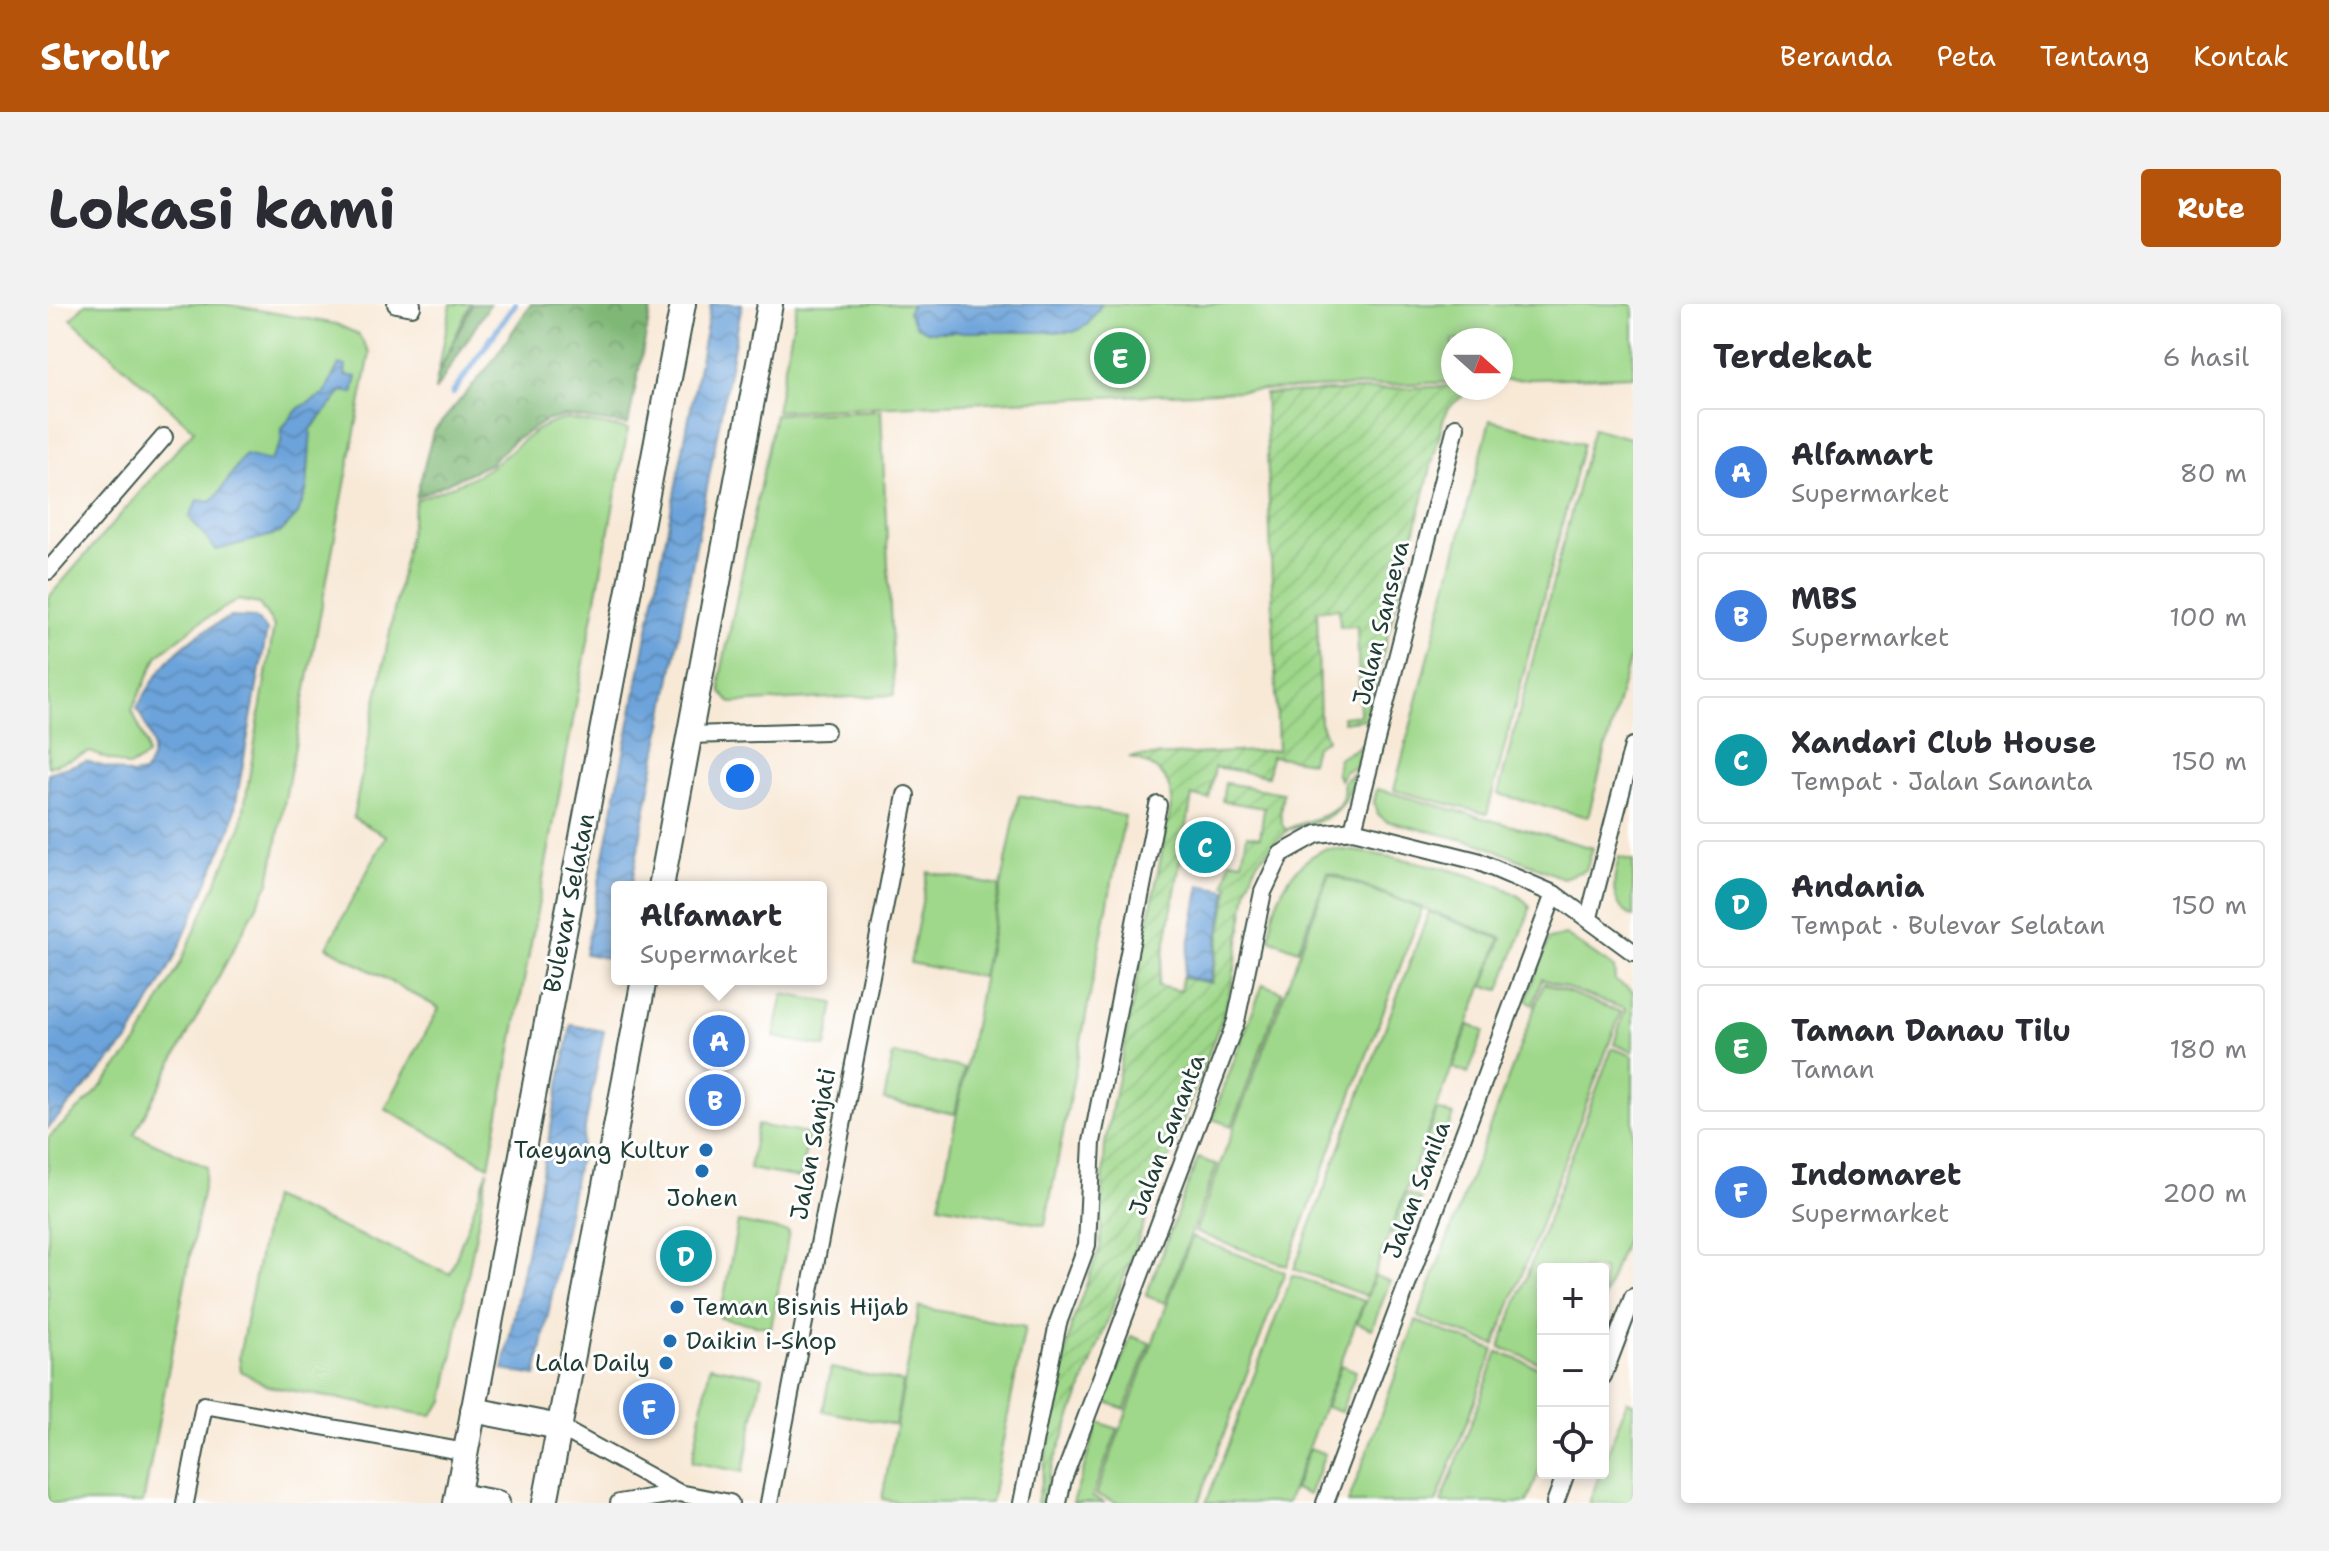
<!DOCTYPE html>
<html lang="id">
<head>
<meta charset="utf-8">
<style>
  body { margin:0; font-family:"Shantell Sans",sans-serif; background:#f2f2f3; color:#2b2b33 }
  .controls { position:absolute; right:24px; bottom:24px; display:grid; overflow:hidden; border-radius:8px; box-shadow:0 4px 12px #0003 }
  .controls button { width:72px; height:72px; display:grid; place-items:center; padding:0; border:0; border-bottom:2px solid #e1e1e2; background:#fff; color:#2b2b33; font:40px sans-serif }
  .compass { position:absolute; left:1393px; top:24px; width:72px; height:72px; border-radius:50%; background:#fff; box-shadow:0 4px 12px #0003; rotate:111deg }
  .you { position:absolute; left:692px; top:474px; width:28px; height:28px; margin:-20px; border:6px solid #fff; border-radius:50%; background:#1a73e8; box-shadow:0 0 0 12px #1a73e833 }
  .badge { display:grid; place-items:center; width:52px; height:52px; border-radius:50%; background:#b45309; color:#fff; font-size:26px; font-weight:700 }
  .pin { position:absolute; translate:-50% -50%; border:4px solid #fff; box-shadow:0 2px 8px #0006 }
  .popup { position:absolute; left:563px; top:577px; width:216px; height:104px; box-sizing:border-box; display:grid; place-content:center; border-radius:8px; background:#fff; filter:drop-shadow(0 2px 6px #0005); font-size:26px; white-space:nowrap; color:#7c7c81 }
  .popup b { font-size:30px; color:#2b2b33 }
  .popup::after { content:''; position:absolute; left:50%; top:100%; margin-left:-16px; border:16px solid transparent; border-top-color:#fff }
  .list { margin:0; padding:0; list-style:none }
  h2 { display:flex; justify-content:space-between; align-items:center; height:104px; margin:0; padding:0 32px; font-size:34px }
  h2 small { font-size:26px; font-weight:400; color:#7c7c81 }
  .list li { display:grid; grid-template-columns:52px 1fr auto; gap:24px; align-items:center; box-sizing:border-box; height:128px; margin:0 16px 16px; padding:0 16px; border:2px solid #e1e1e2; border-radius:8px }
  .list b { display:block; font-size:30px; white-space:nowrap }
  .list p { margin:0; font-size:26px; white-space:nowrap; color:#7c7c81 }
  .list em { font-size:26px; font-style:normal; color:#7c7c81 }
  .icon { flex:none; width:44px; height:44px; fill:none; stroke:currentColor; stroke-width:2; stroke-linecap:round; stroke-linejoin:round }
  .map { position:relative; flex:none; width:1585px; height:1199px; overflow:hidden; border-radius:8px }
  header { display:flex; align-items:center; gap:48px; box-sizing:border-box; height:112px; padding:0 40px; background:#b45309; color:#fff }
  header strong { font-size:38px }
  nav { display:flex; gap:44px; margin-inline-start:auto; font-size:28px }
  .intro { display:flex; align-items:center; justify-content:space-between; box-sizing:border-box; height:192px; padding:0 48px }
  h1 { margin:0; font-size:56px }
  .button { padding:20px 36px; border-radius:8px; background:#b45309; color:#fff; font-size:28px; font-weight:700 }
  main { display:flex; gap:48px; padding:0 48px }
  aside { flex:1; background:#fff; border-radius:8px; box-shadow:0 4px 12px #0003 }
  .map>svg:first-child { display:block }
  .green { fill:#9fd88a; stroke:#5f8a5f; stroke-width:2 }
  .forest { fill:url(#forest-crowns); stroke:#4f7a55; stroke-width:2 }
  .garden { fill:url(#garden-furrows); stroke:#5f8a5f; stroke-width:2 }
  .water { fill:url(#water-waves); stroke:#467087; stroke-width:2 }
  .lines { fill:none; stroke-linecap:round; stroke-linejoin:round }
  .stream { stroke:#6ca3da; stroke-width:6 }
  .street-casing { stroke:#40574c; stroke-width:20 }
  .secondary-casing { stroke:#40574c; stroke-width:28 }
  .street { stroke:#fff; stroke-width:16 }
  .secondary { stroke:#fff; stroke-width:24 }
  .poi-dot { fill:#1f6fb2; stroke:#fff; stroke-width:3 }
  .labels { text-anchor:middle; stroke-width:6; stroke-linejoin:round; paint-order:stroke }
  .street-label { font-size:24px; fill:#1f3d34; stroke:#fff }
  .poi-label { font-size:24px; fill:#1f3d34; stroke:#fff; text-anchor:end }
</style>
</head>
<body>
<header>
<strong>Strollr</strong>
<nav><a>Beranda</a><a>Peta</a><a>Tentang</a><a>Kontak</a></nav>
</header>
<div class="intro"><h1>Lokasi kami</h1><a class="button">Rute</a></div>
<main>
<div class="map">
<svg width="1585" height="1199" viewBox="0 0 1585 1199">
  <defs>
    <pattern id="forest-crowns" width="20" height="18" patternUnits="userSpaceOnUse" patternTransform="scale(2)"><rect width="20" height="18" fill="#7fb876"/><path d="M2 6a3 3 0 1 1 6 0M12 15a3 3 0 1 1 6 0" fill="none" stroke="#679762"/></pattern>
    <pattern id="garden-furrows" width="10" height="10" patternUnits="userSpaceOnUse" patternTransform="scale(2)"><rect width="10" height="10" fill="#9fd88a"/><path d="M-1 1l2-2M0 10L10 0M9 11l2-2" fill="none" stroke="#88ba78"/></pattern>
    <pattern id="water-waves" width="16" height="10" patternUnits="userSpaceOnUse" patternTransform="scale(2)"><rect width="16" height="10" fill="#6ca3da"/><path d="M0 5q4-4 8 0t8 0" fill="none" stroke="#5886b2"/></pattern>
  </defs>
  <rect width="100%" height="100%" fill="#fff"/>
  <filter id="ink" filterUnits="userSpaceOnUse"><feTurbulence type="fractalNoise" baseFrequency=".0125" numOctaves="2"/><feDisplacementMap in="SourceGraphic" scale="16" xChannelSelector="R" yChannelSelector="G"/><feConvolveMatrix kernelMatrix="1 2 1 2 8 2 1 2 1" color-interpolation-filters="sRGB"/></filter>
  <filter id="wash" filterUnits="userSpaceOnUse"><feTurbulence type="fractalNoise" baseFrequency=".006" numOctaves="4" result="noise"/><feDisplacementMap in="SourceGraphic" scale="32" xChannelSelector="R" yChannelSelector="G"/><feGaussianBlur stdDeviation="1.8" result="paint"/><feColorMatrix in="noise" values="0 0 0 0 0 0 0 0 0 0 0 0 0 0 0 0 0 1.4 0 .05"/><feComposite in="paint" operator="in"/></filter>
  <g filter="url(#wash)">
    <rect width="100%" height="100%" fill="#f8e9d7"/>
    <!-- green -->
    <g class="green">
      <path d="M 37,0 L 177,0 L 288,20 L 310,30 L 322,49 L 221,579 L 86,830 L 159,863 L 95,1199 L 0,1199 L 0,834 L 45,792 L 87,742 L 133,658 L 193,523 L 226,322 L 211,300 L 190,296 L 149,320 L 110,351 L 84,406 L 98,440 L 99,452 L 81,463 L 42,448 L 0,463 L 0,294 L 146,126 L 23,15 Z"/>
      <path d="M 403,0 L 422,0 L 390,70 Z"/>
      <path d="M 749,0 L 1585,0 L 1585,72 L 1453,76 L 1453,36 L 1405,36 L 1405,78 L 728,107 Z"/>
      <path d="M 833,106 L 846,391 L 683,399 L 673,389 L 672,374 L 727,110 Z"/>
      <path d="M 518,115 L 580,125 L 441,862 L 337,805 L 391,704 L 279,643 L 338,532 L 305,514 L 368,196 C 392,186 422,177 444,162 C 472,142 481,123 518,115 Z"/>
      <path d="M 1442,116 L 1535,140 L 1439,510 L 1346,486 Z"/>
      <path d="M 1545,124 L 1585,135 L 1585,341 L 1540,513 L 1450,490 Z"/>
      <path d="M 1313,442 L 1308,463 L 1297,467 L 1292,476 L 1288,469 L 1291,454 Z"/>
      <path d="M 1306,468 C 1300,512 1276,517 1238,526 C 1262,512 1301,515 1295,478 Z"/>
      <path d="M 1329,485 L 1545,544 L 1538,566 L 1515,574 L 1433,540 L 1339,517 L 1329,510 L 1326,498 Z"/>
      <path d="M 971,491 L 1077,512 L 997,921 L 891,901 Z"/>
      <path d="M 1277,545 C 1316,545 1462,571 1482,603 L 1480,612 L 1452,686 L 1436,682 L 1454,634 L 1280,568 L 1250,646 L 1222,635 C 1223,597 1242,561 1277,545 Z"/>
      <path d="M 1571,553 L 1585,557 L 1585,613 C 1560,600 1565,576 1571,553 Z"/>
      <path d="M 880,568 L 952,582 L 934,673 L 862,659 Z"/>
      <path d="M 1281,570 L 1374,605 L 1239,962 L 1147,928 Z"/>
      <path d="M 1381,608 L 1452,635 L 1318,992 L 1246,965 Z"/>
      <path d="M 1518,631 L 1566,664 L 1567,677 L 1585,688 L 1585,748 L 1566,740 L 1577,705 L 1494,675 L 1485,700 L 1478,696 L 1501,635 Z"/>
      <path d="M 1496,679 L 1573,708 L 1447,1041 L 1370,1013 Z"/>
      <path d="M 1215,680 L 1234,688 L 1184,822 L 1164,815 Z"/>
      <path d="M 735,690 L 786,699 L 778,743 L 726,733 Z"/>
      <path d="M 1421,721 L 1436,727 L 1420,770 L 1405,764 Z"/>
      <path d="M 1564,744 L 1585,752 L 1585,916 L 1555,996 L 1555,965 L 1495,965 L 1495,1060 L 1452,1043 Z"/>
      <path d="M 845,750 L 916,764 L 907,810 L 836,796 Z"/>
      <path d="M 1389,806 L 1405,811 L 1389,853 L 1374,848 Z"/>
      <path d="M 709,821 L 761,830 L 752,874 L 701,865 Z"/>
      <path d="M 1150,854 L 1169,861 L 1117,999 L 1098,992 Z"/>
      <path d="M 440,866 L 396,1097 L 384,1111 L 373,1110 L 219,1082 L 193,1067 L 191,1052 L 223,893 L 402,970 Z"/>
      <path d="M 1358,889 L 1373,895 L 1357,936 L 1342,930 Z"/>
      <path d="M 690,918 L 741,928 L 723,1024 L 672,1014 Z"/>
      <path d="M 1144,933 L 1237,968 L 1150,1199 L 1070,1199 L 1048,1191 Z"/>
      <path d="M 1244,971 L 1316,997 L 1239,1199 L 1158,1199 Z"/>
      <path d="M 1327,972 L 1342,977 L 1324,1025 L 1309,1019 Z"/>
      <path d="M 871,1003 L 977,1023 L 943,1199 L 855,1199 L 834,1195 Z"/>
      <path d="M 1368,1017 L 1446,1046 L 1388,1199 L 1300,1199 Z"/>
      <path d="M 1083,1032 L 1102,1039 L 1077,1105 L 1058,1098 Z"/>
      <path d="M 1450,1048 L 1495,1065 L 1495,1156 L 1479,1199 L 1393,1199 Z"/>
      <path d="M 1293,1061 L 1308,1067 L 1293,1108 L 1278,1103 Z"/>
      <path d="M 662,1062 L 714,1072 L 695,1168 L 644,1158 Z"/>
      <path d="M 783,1064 L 855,1078 L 847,1121 L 775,1107 Z"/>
      <path d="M 1579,1097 L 1585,1099 L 1585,1199 L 1541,1199 Z"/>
      <path d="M 1050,1118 L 1070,1125 L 1044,1193 L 1057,1199 L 1025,1199 Z"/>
      <path d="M 1262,1144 L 1277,1150 L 1261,1191 L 1246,1185 Z"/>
    </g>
    <!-- forest -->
    <g class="forest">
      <path d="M 424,0 L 442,0 L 387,87 L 389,73 Z"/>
      <path d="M 483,0 L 604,0 L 580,121 L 517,112 L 497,117 L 464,138 L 442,160 L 368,193 L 385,128 L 441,62 Z"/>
    </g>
    <!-- garden -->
    <path class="garden" d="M 1405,82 L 1424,84 L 1399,105 L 1395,117 L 1318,415 L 1295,418 L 1294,413 L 1312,411 L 1309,322 L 1292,323 L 1291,305 L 1269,306 L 1272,418 L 1279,435 L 1267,443 L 1263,458 L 1223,452 L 1220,472 L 1167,463 L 1161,495 L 1144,492 L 1110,682 L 1132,687 L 1134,674 L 1164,679 L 1181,582 L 1177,581 L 1182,556 L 1194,558 L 1199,531 L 1212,533 L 1216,504 L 1174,497 L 1177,479 L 1235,489 C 1233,503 1229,517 1239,527 L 1209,558 L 1200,581 L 1185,676 L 1174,714 L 1001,1171 L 996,1199 L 989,1199 L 1023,1022 L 1052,943 L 1057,840 L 1124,496 C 1121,470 1105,460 1081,453 L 1230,446 L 1217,90 Z"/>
    <!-- water -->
    <g class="water">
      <path d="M 663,0 L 694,0 L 583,583 L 569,583 L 569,656 L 537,650 Z"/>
      <path d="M 863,0 L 1054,0 L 1039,21 L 1026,28 L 880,28 L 867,21 L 860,8 Z"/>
      <path d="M 291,60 L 298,62 L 297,71 L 309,73 L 305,89 L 295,87 L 263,125 L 259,185 L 250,210 L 232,229 L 168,246 L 141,213 L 150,196 L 163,198 C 173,190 186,164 197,151 L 222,157 L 233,139 L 234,124 L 251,104 L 276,90 Z"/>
      <path d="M 182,313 L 207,314 L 219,326 L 184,521 L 126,655 L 80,737 L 0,824 L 0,469 L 38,457 L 84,471 L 96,469 C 113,445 101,429 89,404 C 118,354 129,340 182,313 Z"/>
      <path d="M 1152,581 L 1179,586 L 1162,678 L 1135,673 Z"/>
      <path d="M 523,721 L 556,727 L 488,1072 L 455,1066 Z"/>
    </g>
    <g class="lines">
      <!-- stream -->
      <path class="stream" d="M 405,89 L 467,0"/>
    </g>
  </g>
  <g filter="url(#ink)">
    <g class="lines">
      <defs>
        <g id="street">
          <path d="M 348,0 L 364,3 L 364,0"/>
          <path d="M 0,267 L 116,133"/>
          <path d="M 641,431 L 778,427"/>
          <path d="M 1305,526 L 1408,123"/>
          <path d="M 1541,613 L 1585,442"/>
          <path d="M 1555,1072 L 1585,993"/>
          <path d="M 511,1123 L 631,1189 L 682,1199"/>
          <path d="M 137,1199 L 156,1101 L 418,1148"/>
          <path d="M 571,1199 L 631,1189"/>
          <path d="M 721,1199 L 858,491"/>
          <path d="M 974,1199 L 1010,1019 L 1039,941 L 1044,838 L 1110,501"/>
          <path d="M 1010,1199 L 1015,1175 L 1188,717 L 1215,588 L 1233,550 L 1269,530 L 1305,526 L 1429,557 L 1506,590 L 1585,648"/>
          <path d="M 1277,1199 L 1506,590"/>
          <path d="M 1507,1199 L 1518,1169"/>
        </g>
        <g id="secondary">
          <path d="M 613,583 L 722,0"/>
          <path d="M 425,1106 L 511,1123"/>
          <path d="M 410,1192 L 449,1199"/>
          <path d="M 408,1199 L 635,0"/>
          <path d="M 497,1199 L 596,675"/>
        </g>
      </defs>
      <!-- street casing -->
      <use href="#street" class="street-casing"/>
      <!-- secondary casing -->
      <use href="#secondary" class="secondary-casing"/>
      <!-- street -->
      <use href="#street" class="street"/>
      <!-- secondary -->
      <use href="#secondary" class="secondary"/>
    </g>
  </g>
  <!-- markers -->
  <g class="poi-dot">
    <circle cx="658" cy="846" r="8"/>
    <circle cx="654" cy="867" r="8"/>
    <circle cx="629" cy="1003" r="8"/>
    <circle cx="622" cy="1037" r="8"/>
    <circle cx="618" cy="1059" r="8"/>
  </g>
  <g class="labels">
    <!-- street labels -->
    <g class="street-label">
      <text transform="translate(1333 319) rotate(-76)" y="8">Jalan Sanseva</text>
      <text transform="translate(521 599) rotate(-79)" y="8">Bulevar Selatan</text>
      <text transform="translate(1119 831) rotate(-69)" y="8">Jalan Sananta</text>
      <text transform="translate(765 840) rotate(-79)" y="8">Jalan Sanjati</text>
      <text transform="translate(1369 886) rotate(-69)" y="8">Jalan Sanila</text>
    </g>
    <!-- poi labels -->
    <g class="poi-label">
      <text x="642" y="854">Taeyang Kultur</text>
      <text x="654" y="902" text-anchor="middle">Johen</text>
      <text x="645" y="1011" text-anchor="start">Teman Bisnis Hijab</text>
      <text x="638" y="1045" text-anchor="start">Daikin i-Shop</text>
      <text x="602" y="1067">Lala Daily</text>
    </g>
  </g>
</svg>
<div class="controls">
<button>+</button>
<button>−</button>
<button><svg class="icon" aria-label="locate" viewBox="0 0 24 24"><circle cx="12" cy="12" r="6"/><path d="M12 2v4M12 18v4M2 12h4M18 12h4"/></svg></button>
</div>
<svg class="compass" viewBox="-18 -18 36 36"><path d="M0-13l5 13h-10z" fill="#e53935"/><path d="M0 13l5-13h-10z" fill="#7c7c81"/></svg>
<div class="you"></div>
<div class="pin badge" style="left:671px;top:737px;background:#3f7fe0">A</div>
<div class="popup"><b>Alfamart</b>Supermarket</div>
<div class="pin badge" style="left:667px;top:796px;background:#3f7fe0">B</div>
<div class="pin badge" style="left:1157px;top:543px;background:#0f9aa8">C</div>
<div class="pin badge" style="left:638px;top:952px;background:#0f9aa8">D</div>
<div class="pin badge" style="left:1072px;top:54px;background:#2e9e5b">E</div>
<div class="pin badge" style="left:601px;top:1105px;background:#3f7fe0">F</div>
</div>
<aside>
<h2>Terdekat<small>6 hasil</small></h2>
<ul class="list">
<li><span class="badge" style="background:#3f7fe0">A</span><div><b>Alfamart</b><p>Supermarket</p></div><em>80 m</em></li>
<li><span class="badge" style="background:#3f7fe0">B</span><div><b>MBS</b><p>Supermarket</p></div><em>100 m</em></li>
<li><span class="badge" style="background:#0f9aa8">C</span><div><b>Xandari Club House</b><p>Tempat · Jalan Sananta</p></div><em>150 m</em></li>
<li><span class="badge" style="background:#0f9aa8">D</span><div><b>Andania</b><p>Tempat · Bulevar Selatan</p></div><em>150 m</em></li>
<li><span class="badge" style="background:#2e9e5b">E</span><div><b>Taman Danau Tilu</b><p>Taman</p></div><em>180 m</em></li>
<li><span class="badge" style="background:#3f7fe0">F</span><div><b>Indomaret</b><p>Supermarket</p></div><em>200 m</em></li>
</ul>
</aside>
</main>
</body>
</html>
